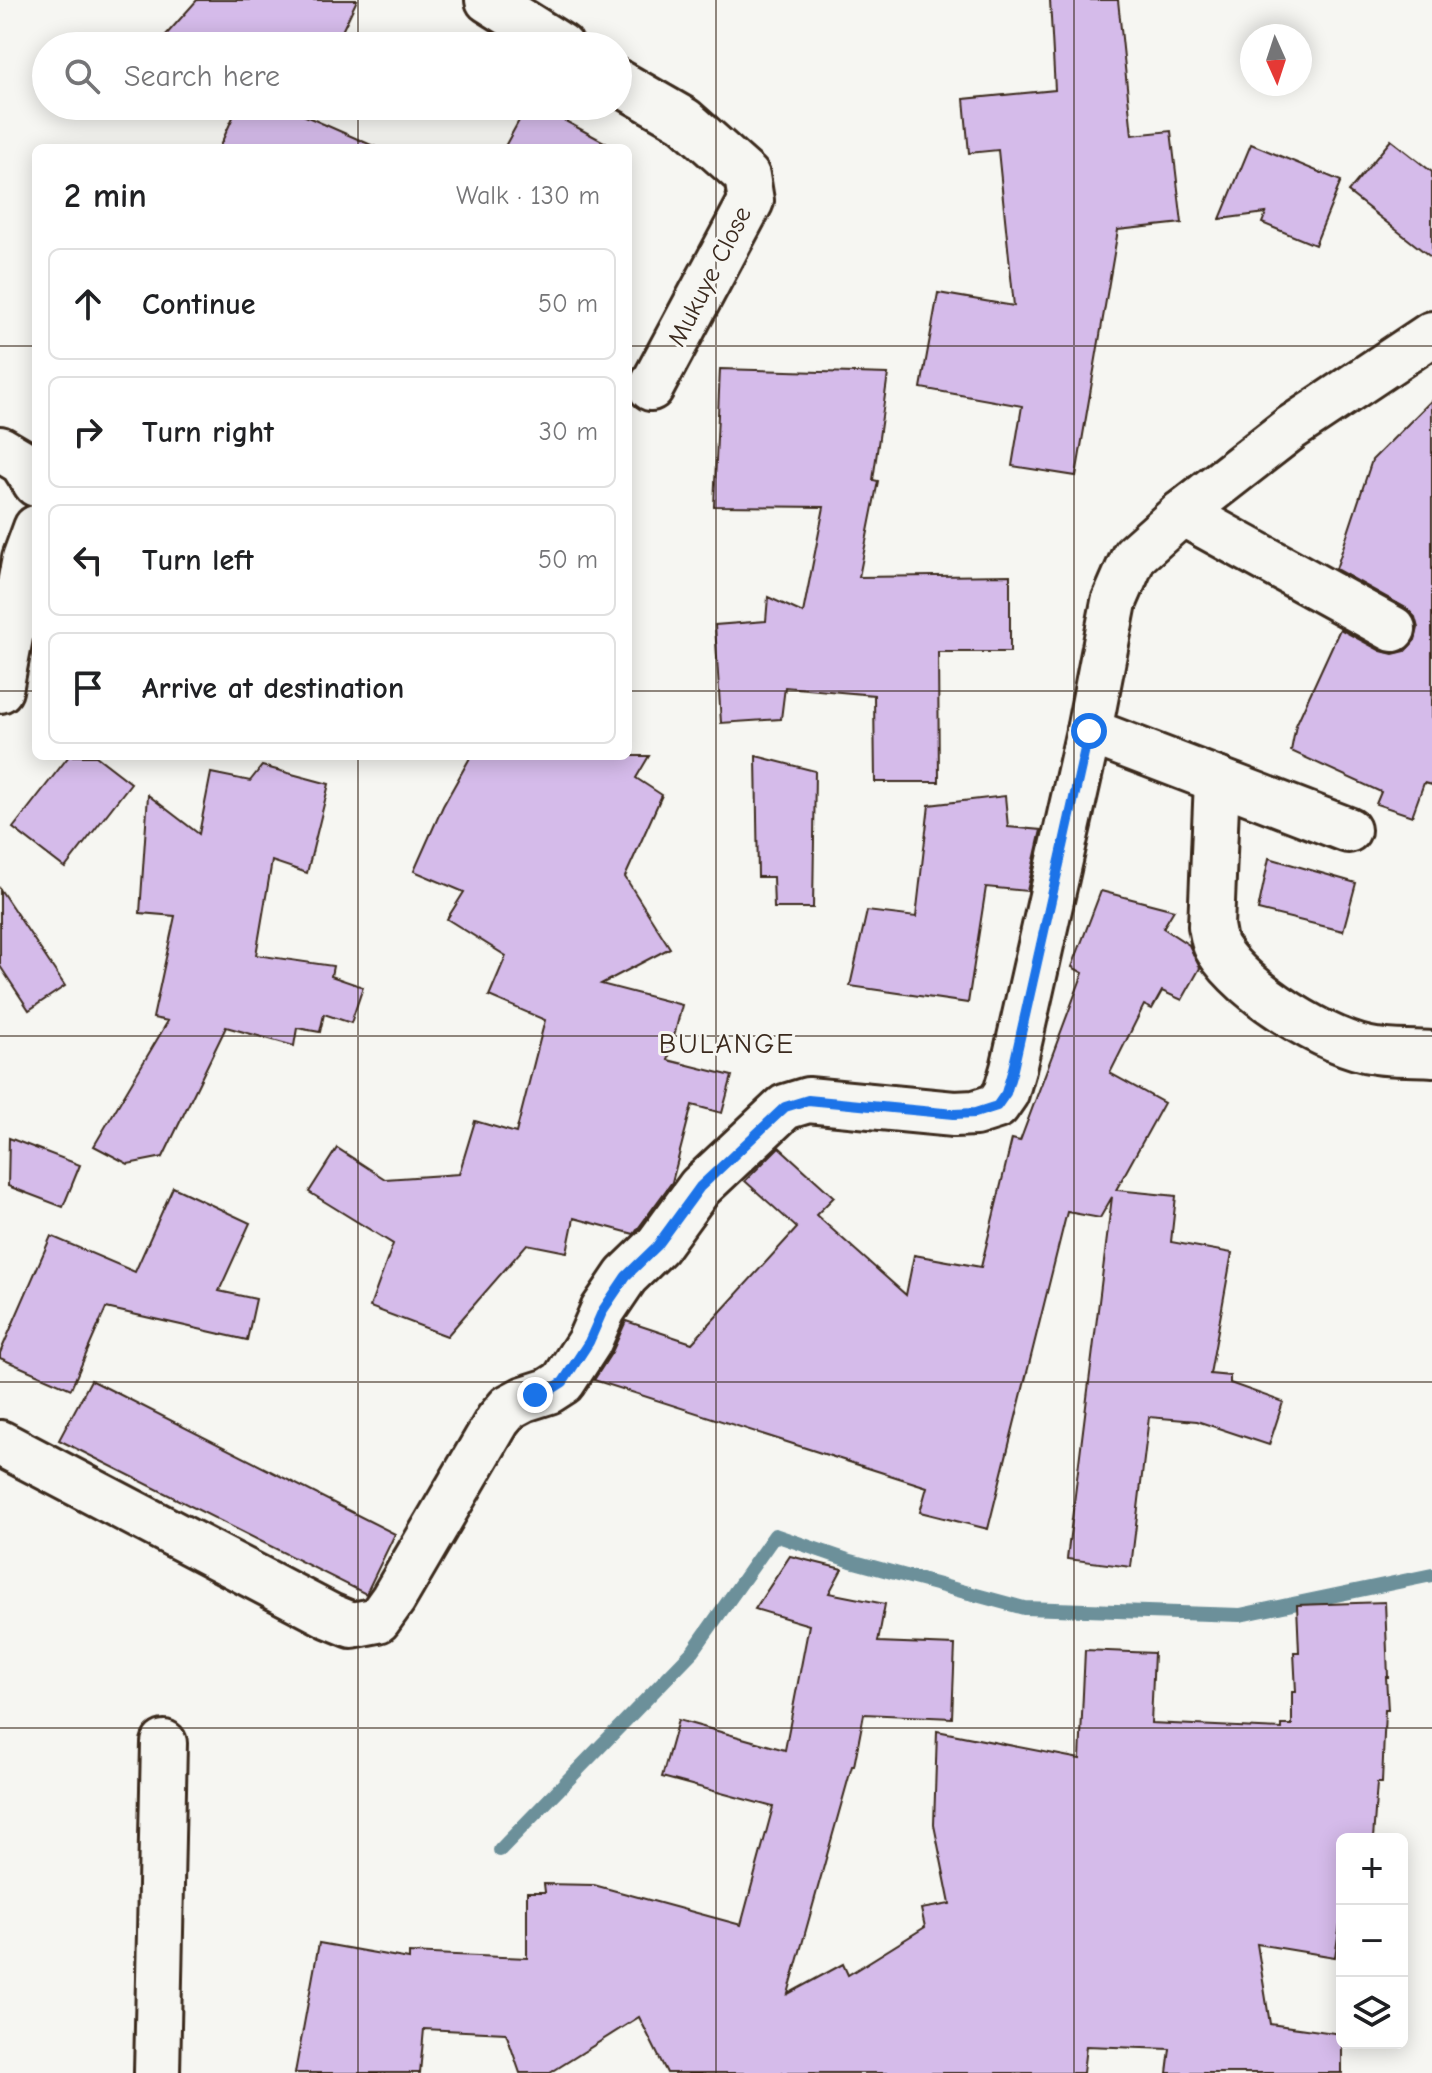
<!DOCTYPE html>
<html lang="en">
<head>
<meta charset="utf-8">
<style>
  body { margin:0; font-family:"Comic Neue",sans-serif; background:#f6f6f6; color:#202124 }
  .controls { position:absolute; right:24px; bottom:24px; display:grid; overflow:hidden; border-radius:12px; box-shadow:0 4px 20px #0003 }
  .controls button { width:72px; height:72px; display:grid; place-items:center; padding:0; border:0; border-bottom:2px solid #e0e0e0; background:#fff; color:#202124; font:40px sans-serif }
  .compass { position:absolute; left:1240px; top:24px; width:72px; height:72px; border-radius:50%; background:#fff; box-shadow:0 4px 20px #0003; rotate:177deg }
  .stop { position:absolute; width:24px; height:24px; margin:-18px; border:6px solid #1a73e8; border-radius:50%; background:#fff }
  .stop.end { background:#1a73e8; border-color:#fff; box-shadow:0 2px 8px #0008 }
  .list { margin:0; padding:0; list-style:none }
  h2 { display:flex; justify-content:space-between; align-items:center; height:104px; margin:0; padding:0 32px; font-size:34px }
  h2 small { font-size:26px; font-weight:400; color:#757577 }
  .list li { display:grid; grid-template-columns:52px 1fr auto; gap:24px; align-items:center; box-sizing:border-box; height:112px; margin:0 16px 16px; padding:0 16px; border:2px solid #e0e0e0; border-radius:12px }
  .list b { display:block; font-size:30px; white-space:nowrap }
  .list em { font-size:26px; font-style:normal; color:#757577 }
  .icon { flex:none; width:44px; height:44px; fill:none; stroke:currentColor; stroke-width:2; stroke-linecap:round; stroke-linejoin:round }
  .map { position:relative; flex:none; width:1432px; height:2073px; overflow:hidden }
  .search { position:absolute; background:#fff; box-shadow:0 4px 20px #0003; left:32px; top:32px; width:600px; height:88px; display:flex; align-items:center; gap:20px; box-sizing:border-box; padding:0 28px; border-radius:44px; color:#757577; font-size:30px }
  .panel { position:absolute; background:#fff; box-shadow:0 4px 20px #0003; left:32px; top:144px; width:600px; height:616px; border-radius:12px }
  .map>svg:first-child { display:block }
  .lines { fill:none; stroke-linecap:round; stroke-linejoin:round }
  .stream { stroke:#6c909a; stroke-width:14 }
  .building { fill:#d5bbea; stroke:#3b2a1e; stroke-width:2 }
  .minor-casing { stroke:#3b2a1e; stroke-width:50 }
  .minor { stroke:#f6f6f2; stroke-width:44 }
  .route { stroke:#1a73e8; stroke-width:10 }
  .grid { fill:none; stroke:#3b2a1e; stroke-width:2; stroke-opacity:0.55 }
  .labels { text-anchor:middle; stroke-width:6; stroke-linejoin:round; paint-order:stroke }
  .street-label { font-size:26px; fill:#3b2a1e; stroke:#f6f6f2 }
  .neighbourhood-label { font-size:28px; letter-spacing:2px; fill:#3b2a1e; stroke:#f6f6f2 }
</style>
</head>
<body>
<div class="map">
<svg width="1432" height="2073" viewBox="0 0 1432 2073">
  <rect width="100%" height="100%" fill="#f6f6f2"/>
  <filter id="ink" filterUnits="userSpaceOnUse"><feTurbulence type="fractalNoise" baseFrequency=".0125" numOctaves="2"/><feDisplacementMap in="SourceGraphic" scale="16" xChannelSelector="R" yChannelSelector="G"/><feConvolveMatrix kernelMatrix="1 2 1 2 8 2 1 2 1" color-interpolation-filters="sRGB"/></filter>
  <g filter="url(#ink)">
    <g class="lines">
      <!-- stream -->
      <path class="stream" d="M 500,1850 L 693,1651 L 775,1535 L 851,1561 L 1024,1608 L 1240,1615 L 1432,1575"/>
    </g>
    <!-- building -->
    <g class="building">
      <path d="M 197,0 L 357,0 L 335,46 L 157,45 Z"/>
      <path d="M 1050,0 L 1118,0 L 1132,135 L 1171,131 L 1182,223 L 1118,230 L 1076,476 L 1012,466 L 1022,406 L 921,388 L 938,293 L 1014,306 L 998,150 L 969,153 L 964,99 L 1055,90 Z"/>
      <path d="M 238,106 L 307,106 L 303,115 L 378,148 L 219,148 Z"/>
      <path d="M 527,106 L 538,106 L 615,148 L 504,148 Z"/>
      <path d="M 1391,140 L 1432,172 L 1432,258 L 1348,192 Z"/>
      <path d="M 1251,144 L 1341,181 L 1315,245 L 1262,223 L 1266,213 L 1220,219 Z"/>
      <path d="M 720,369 L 888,374 L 873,480 L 878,481 L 859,577 L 1010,575 L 1010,652 L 938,652 L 939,782 L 875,782 L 874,695 L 785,687 L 781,719 L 721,723 L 715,625 L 766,621 L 768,597 L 803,613 L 824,507 L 714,506 Z"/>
      <path d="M 1432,400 L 1432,785 L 1424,783 L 1412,816 L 1376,804 L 1381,792 L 1291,751 L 1296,725 L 1340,629 L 1381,651 L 1393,654 L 1405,651 L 1415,640 L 1418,628 L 1415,617 L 1406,608 L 1336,569 L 1372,460 Z"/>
      <path d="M 69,756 L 96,756 L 131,783 L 65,868 L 13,828 Z"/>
      <path d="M 471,756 L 649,756 L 636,778 L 662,795 L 625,877 L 670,948 L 601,984 L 682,1005 L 668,1060 L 732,1076 L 722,1113 L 692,1105 L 672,1182 L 634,1234 L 574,1218 L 567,1252 L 527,1244 L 447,1336 L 370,1307 L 393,1244 L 309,1192 L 337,1148 L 385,1179 L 459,1174 L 475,1121 L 516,1133 L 545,1020 L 489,996 L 506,956 L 447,919 L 464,892 L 414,871 L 443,806 Z"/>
      <path d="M 756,756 L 815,771 L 813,908 L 774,908 L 773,877 L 758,877 Z"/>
      <path d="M 262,766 L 329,784 L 307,873 L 272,861 L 256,955 L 333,966 L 331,976 L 363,987 L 351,1023 L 324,1014 L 320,1032 L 297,1028 L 294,1046 L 226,1027 L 163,1157 L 128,1164 L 94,1146 L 168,1021 L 153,1018 L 175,916 L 140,913 L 148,795 L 199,834 L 211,773 L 250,781 Z"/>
      <path d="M 1005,796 L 1008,827 L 1041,830 L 1027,891 L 986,887 L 968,1003 L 850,986 L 867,911 L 916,917 L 929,805 Z"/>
      <path d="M 1269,858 L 1356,883 L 1343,931 L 1258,910 Z"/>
      <path d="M 0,889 L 65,986 L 29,1010 L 0,966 Z"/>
      <path d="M 1101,891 L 1174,910 L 1163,928 L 1189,945 L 1200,968 L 1182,1000 L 1162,991 L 1152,1009 L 1144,1005 L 1110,1073 L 1164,1103 L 1116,1190 L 1176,1196 L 1171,1242 L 1232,1253 L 1210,1374 L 1230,1376 L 1230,1383 L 1283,1402 L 1269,1445 L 1197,1421 L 1149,1417 L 1131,1567 L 1067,1559 L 1112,1197 L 1100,1218 L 1067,1212 L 988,1529 L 920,1512 L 927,1487 L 594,1380 L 612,1352 L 626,1321 L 692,1343 L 797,1228 L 745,1181 L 779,1147 L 834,1197 L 816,1215 L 906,1295 L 914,1255 L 981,1267 L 1012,1139 L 1020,1141 L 1083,973 L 1072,967 Z"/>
      <path d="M 9,1138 L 80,1165 L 63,1207 L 8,1186 Z"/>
      <path d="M 173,1187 L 250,1223 L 219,1291 L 256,1299 L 247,1340 L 106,1308 L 71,1389 L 0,1358 L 0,1353 L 51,1236 L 135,1272 Z"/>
      <path d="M 91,1380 L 395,1534 L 366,1594 L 59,1440 Z"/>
      <path d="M 790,1556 L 842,1569 L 829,1593 L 885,1604 L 878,1642 L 955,1645 L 952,1718 L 864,1714 L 854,1766 L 852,1766 L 788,1994 L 843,1964 L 848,1975 L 925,1927 L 921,1909 L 950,1904 L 934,1825 L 937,1731 L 1080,1759 L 1085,1650 L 1154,1653 L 1151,1723 L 1282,1729 L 1282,1725 L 1292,1725 L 1292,1692 L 1296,1692 L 1294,1652 L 1299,1652 L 1297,1605 L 1385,1602 L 1388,1677 L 1386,1677 L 1388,1710 L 1385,1710 L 1382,1783 L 1377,1783 L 1373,1839 L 1342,1839 L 1342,1910 L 1335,1957 L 1257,1944 L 1270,2024 L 1342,2034 L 1342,2073 L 1167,2073 L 1170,2049 L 1086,2046 L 1083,2073 L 667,2073 L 639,2017 L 550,2073 L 520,2073 L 506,2033 L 424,2029 L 420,2073 L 295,2073 L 319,1943 L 409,1959 L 409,1953 L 527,1958 L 527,1892 L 545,1892 L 544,1884 L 594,1885 L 741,1925 L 773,1807 L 662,1777 L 678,1720 L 785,1750 L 809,1625 L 755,1609 Z"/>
    </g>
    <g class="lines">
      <defs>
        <g id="minor">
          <path d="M 488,0 L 561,46"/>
          <path d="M 618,82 L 684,120 L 747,176 L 751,201 L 651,388"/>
          <path d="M 0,449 L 22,462 L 36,484"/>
          <path d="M 1182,513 L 1393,629"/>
          <path d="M 0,690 L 25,558 L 36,528"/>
          <path d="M 1217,780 L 1211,926 C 1213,934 1213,943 1218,950 C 1243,991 1328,1045 1376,1051 C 1394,1054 1414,1052 1432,1054"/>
          <path d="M 1348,830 L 1089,731 L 1114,602 L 1134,556 L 1182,513 L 1291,428 L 1432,334"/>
          <path d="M 0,1443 L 330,1616 L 352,1625 L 378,1620 L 393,1599 L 498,1420 L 509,1407 L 524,1399 L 549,1391 L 563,1382 L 589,1342 L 603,1310 L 626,1276 L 657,1246 L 700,1187 L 785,1107 L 808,1100 L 954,1114 L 975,1113 L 997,1106 L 1006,1093 L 1013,1069 L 1089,731"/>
          <path d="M 157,2073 L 164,1743"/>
        </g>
      </defs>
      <!-- minor casing -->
      <use href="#minor" class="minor-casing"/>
      <!-- minor -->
      <use href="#minor" class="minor"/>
    </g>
  </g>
  <g class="lines" filter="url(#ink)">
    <!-- route -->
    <path class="route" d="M 535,1395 L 549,1391 L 563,1382 L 589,1342 L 603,1310 L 626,1276 L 657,1246 L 700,1187 L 785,1107 L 808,1100 L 954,1114 L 975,1113 L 997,1106 L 1006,1093 L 1013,1069 L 1089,731"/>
  </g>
  <!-- grid -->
  <path class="grid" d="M 358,0 L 358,46M 716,0 L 716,2073M 1074,0 L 1074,2073M 358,106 L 358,148M 0,346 L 36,346M 628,346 L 1432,346M 0,691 L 36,691M 628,691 L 1432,691M 358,756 L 358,2073M 0,1036 L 1432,1036M 0,1382 L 1432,1382M 0,1728 L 1432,1728"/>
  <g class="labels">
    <!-- street labels -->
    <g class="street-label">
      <text transform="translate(709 276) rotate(-63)" y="9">Mukuye Close</text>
    </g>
    <!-- neighbourhood labels -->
    <g class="neighbourhood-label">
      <text x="727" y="1053">BULANGE</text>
    </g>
  </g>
</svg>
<div class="controls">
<button>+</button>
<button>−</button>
<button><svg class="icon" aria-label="layers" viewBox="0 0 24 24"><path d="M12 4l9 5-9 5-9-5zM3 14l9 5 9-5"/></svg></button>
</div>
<svg class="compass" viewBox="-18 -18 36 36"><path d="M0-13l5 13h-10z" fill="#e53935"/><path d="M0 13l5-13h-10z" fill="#757577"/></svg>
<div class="stop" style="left:1089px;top:731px"></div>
<div class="stop end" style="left:535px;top:1395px"></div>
<div class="search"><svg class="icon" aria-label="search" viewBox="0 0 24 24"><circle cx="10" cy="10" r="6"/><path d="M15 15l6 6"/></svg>Search here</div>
<section class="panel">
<h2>2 min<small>Walk · 130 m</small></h2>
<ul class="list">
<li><svg class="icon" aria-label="ahead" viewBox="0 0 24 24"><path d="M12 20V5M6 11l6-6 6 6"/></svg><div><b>Continue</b></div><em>50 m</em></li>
<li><svg class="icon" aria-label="right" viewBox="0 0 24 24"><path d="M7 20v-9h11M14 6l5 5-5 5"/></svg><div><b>Turn right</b></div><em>30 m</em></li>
<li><svg class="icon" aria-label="left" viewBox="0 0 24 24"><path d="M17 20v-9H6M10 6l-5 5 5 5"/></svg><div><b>Turn left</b></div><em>50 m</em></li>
<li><svg class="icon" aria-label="arrive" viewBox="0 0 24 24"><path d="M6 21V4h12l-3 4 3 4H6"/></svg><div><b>Arrive at destination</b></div></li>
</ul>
</section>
</div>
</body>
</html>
